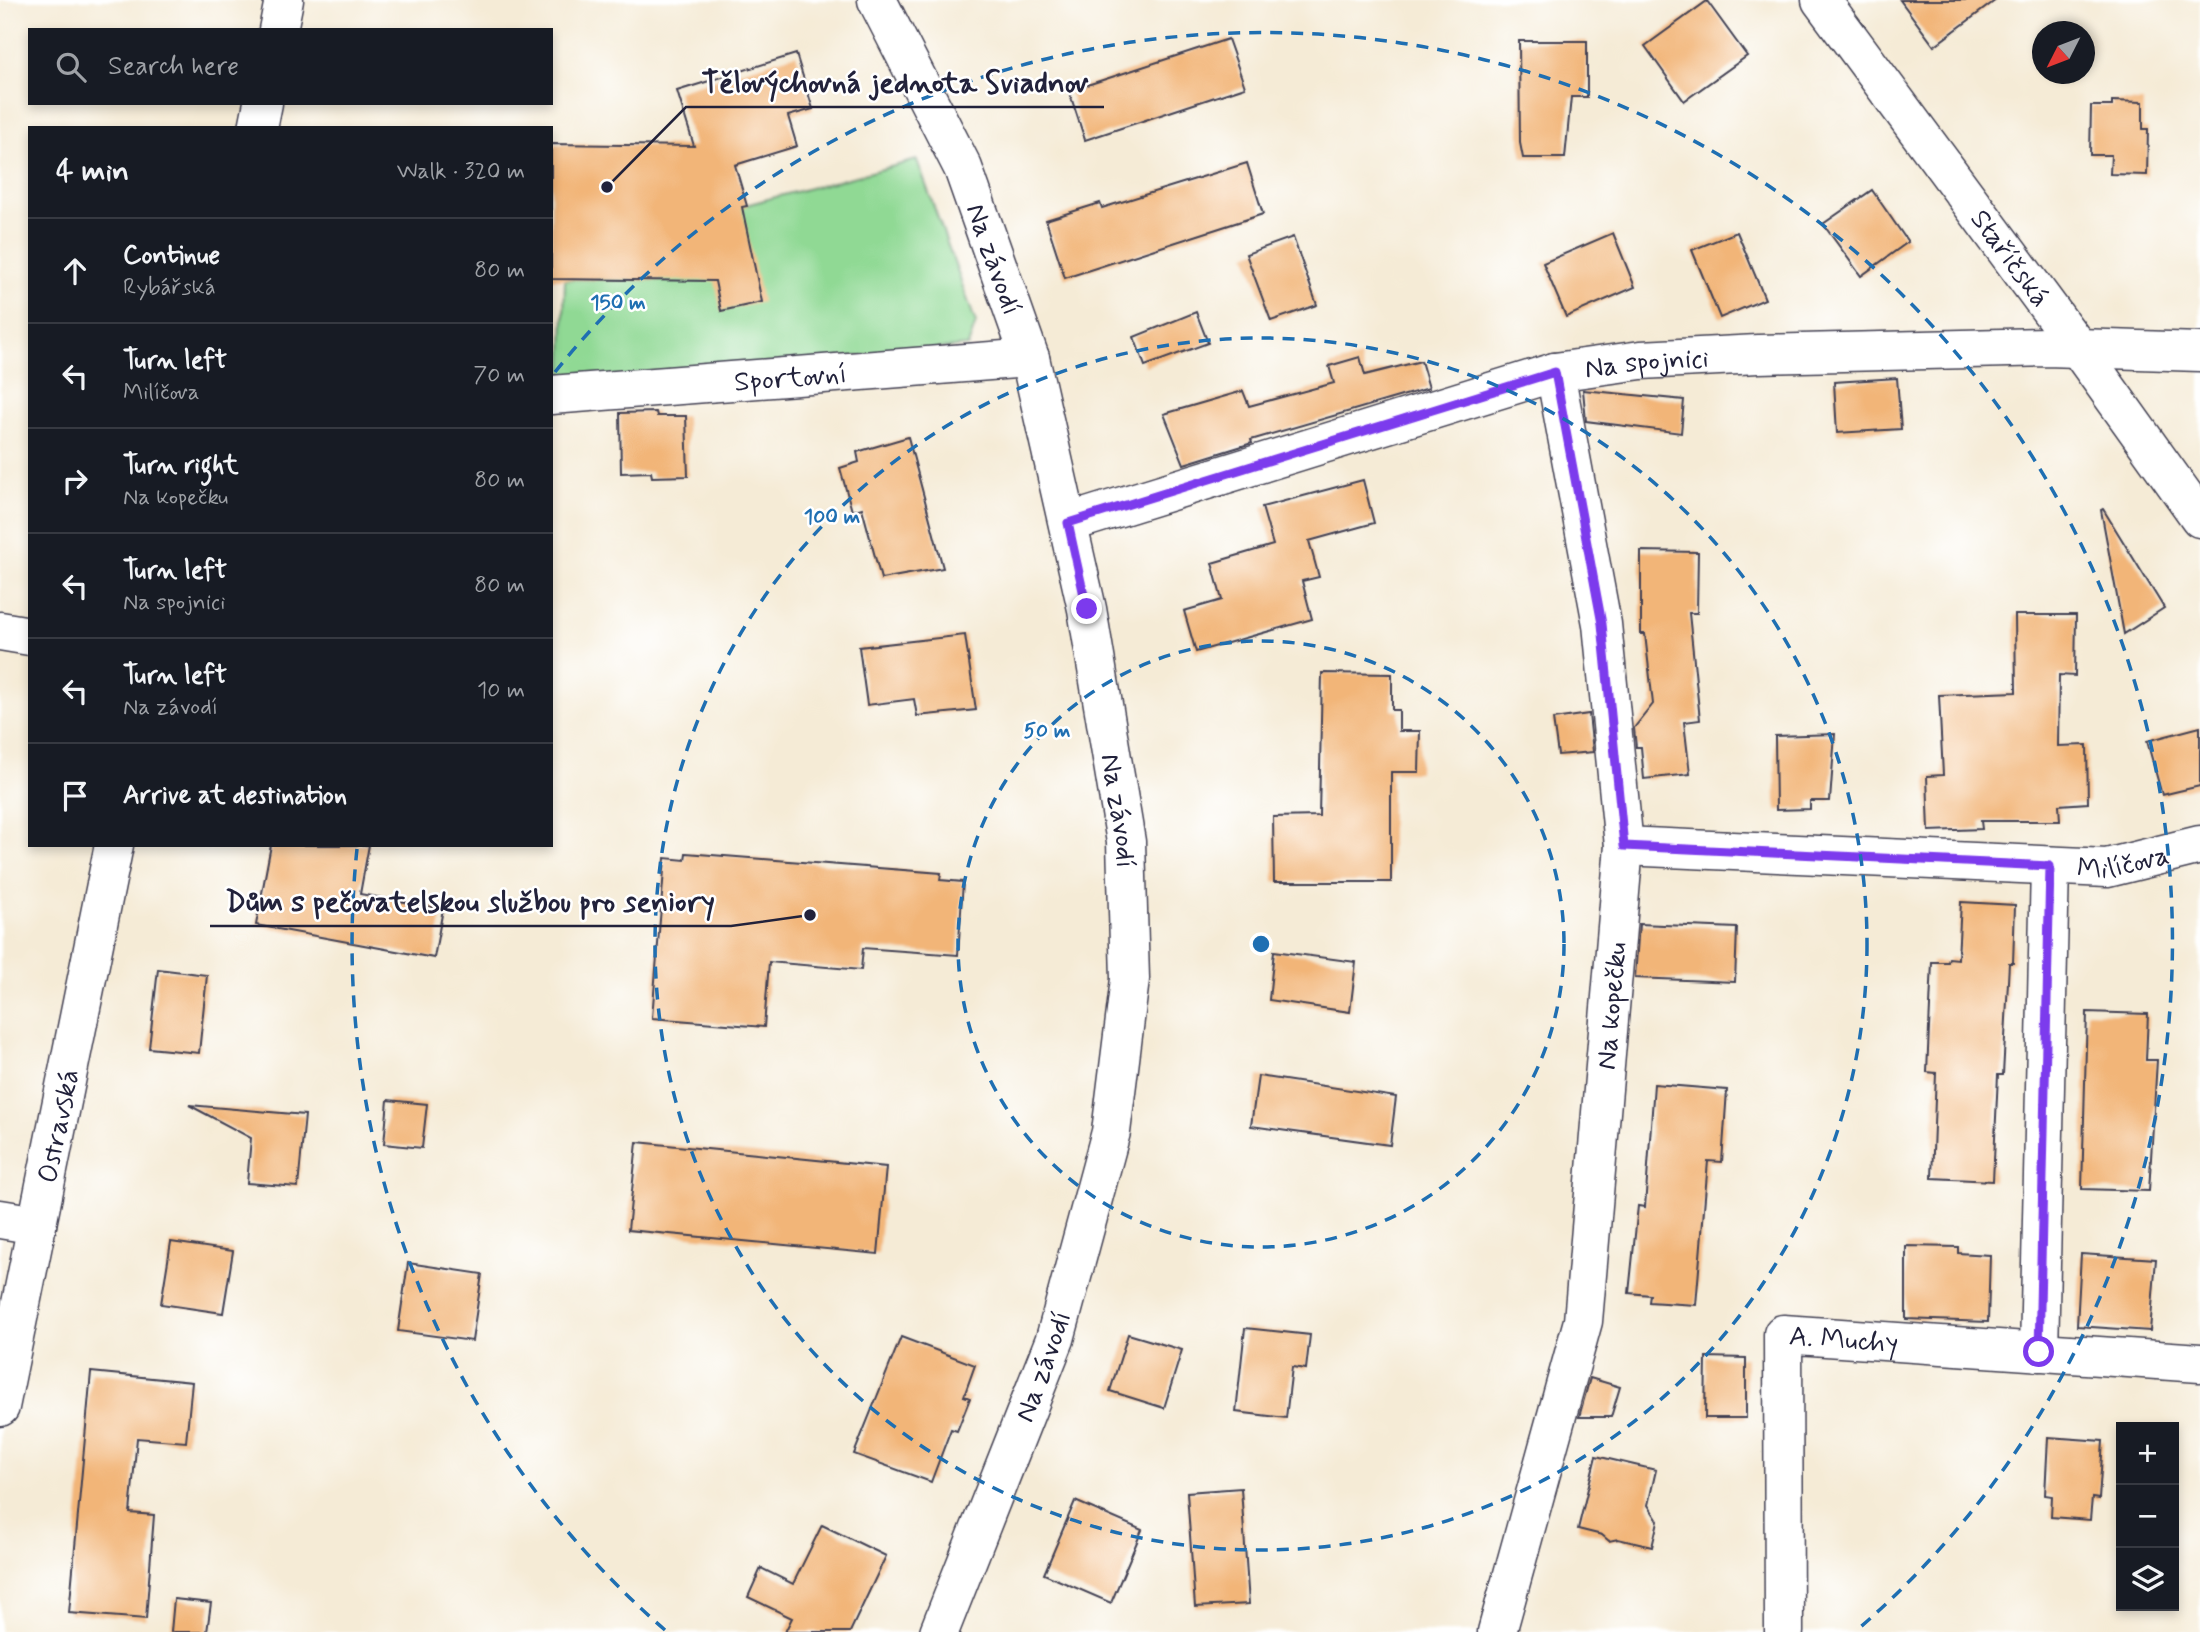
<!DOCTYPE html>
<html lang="en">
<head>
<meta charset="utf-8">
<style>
  body { margin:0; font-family:Mynerve,sans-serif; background:#20242c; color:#f1f3f6 }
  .controls { position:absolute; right:21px; bottom:21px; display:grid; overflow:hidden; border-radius:0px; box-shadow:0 4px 10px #0003 }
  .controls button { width:63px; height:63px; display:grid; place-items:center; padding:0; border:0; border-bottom:2px solid #363941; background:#171b24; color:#f1f3f6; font:35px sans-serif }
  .compass { position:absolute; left:2032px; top:21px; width:63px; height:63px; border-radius:50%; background:#171b24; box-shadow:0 4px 10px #0003; rotate:228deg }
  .stop { position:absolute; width:21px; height:21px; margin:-16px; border:5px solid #7c3aed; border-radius:50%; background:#fff }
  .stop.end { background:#7c3aed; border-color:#fff; box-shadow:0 2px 7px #0008 }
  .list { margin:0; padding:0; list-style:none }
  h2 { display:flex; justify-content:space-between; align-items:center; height:91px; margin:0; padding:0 28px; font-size:30px }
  h2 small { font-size:23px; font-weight:400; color:#9ea1a6 }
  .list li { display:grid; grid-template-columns:46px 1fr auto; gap:21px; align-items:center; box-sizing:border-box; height:105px; padding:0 28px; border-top:2px solid #363941 }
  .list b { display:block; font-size:26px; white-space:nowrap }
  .list p { margin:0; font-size:23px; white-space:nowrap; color:#9ea1a6 }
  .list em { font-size:23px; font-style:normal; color:#9ea1a6 }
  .icon { flex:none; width:38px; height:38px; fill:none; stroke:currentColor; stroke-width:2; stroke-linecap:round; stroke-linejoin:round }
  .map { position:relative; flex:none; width:2200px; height:1632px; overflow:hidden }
  .search { position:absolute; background:#171b24; box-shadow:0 4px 10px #0003; left:28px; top:28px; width:525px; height:77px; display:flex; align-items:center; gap:18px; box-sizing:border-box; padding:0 24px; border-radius:0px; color:#9ea1a6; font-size:26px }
  .panel { position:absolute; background:#171b24; box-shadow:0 4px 10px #0003; left:28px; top:126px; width:525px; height:721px; border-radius:0px }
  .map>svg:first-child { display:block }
  .green { fill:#90d994; stroke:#597e68; stroke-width:2 }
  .building { fill:#f2b578 }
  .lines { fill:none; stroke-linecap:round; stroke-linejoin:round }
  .minor-casing { stroke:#424052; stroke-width:41 }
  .minor { stroke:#fff; stroke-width:38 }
  .route { stroke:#7c3aed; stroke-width:9 }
  .ring { fill:none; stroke:#1f6fb2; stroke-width:3.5; stroke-dasharray:12 9 }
  .labels { text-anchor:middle; stroke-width:5; stroke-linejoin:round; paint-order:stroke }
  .street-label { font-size:28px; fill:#22223b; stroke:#fff }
  .centre { fill:#1f6fb2; stroke:#fff; stroke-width:3.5 }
  .ring-label { font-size:21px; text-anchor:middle; font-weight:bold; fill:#1f6fb2; stroke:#fff; stroke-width:5; stroke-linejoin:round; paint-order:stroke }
  .leader { fill:none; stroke:#22223b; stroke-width:2.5 }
  .callout-dot { fill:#22223b; stroke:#fff; stroke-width:2.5 }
  .callout-label { font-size:30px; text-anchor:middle; font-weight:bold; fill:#22223b; stroke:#fff; stroke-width:5; stroke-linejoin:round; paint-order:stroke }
</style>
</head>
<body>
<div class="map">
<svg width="2200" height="1632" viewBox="0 0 2200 1632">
  <rect width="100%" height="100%" fill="#fff"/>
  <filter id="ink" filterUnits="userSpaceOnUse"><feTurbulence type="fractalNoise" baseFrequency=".0143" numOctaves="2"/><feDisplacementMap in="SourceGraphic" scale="14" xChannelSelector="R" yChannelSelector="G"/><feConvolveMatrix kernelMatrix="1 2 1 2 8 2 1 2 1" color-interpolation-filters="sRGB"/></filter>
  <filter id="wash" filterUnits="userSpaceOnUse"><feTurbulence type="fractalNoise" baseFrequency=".00686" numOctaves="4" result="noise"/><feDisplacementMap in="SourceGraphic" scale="28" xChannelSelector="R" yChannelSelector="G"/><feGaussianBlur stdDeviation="1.57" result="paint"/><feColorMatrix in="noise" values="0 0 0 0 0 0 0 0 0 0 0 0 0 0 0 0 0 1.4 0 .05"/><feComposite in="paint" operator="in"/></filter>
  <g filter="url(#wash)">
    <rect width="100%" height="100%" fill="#f5ebd6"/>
    <!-- green -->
    <path class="green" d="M 917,160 L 976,323 L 968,346 L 562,383 L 565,279 L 662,280 L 688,220 Z"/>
    <g id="blocks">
      <!-- building -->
      <g class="building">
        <path d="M 1900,0 L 1996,0 L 1934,46 Z"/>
        <path d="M 1707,1 L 1747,56 L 1684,101 L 1645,46 Z"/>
        <path d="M 1228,39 L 1245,87 L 1085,140 L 1069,91 Z"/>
        <path d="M 1519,41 L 1587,41 L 1587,97 L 1571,97 L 1565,158 L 1523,158 L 1520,143 Z"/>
        <path d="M 796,54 L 813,109 L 788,116 L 797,146 L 735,165 L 747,206 L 742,207 L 762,302 L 721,311 L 715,281 L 551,279 L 551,144 L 694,146 L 677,91 Z"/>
        <path d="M 2112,101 L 2143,102 L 2143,129 L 2148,129 L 2147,175 L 2110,174 L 2111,155 L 2090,155 L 2091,106 L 2112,106 Z"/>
        <path d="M 1247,163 L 1263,214 L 1065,278 L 1046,220 L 1100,203 L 1102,208 Z"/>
        <path d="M 1872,190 L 1908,242 L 1861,276 L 1823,224 Z"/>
        <path d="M 1737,232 L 1765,299 L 1720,318 L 1692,250 Z"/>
        <path d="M 1613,233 L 1635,287 L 1566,317 L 1543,263 Z"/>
        <path d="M 1293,237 L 1317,305 L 1271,321 L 1246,254 Z"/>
        <path d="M 1196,312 L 1208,343 L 1145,366 L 1134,337 Z"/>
        <path d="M 1360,357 L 1365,375 L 1421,361 L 1429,388 L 1251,440 L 1252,443 L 1184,464 L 1164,414 L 1243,391 L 1249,406 L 1334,383 L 1329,366 Z"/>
        <path d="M 1897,378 L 1901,429 L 1837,433 L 1834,382 Z"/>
        <path d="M 1583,390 L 1684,400 L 1681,433 L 1586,421 Z"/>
        <path d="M 656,412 L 657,416 L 686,416 L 688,476 L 652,477 L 651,472 L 621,473 L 620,413 Z"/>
        <path d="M 908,437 L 943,568 L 881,579 L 862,508 L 852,511 L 840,468 L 859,462 L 857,452 Z"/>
        <path d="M 1363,480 L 1374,523 L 1309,541 L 1319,577 L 1302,581 L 1312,619 L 1196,652 L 1184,611 L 1222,600 L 1212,563 L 1273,545 L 1262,507 Z"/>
        <path d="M 2103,509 L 2164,608 L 2124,634 L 2101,510 Z"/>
        <path d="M 1641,551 L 1698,552 L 1697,613 L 1689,613 L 1700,720 L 1684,722 L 1690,774 L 1644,779 L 1641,747 L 1636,747 L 1634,728 L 1653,704 L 1645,634 L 1641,634 Z"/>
        <path d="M 2015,615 L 2076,615 L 2075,676 L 2059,675 L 2058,746 L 2087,745 L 2088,803 L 2059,805 L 2060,821 L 1981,821 L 1982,829 L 1929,831 L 1927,776 L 1943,775 L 1939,695 L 2016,692 Z"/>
        <path d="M 965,635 L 976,710 L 917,716 L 914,699 L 867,705 L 859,647 Z"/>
        <path d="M 1322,673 L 1392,674 L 1392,710 L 1399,710 L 1399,731 L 1420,731 L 1419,772 L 1391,772 L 1391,882 L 1274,882 L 1273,817 L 1319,816 Z"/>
        <path d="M 1589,714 L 1593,752 L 1558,755 L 1553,719 Z"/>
        <path d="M 2200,727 L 2200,786 L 2162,795 L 2147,741 Z"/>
        <path d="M 1835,734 L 1830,801 L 1810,801 L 1810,809 L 1776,810 L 1775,736 Z"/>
        <path d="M 271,845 L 369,845 L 360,894 L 443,909 L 434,958 L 256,925 Z"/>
        <path d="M 686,853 L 941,873 L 940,880 L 963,882 L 958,955 L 863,948 L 861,970 L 769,962 L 764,1027 L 652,1018 L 665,858 L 685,860 Z"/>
        <path d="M 1961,902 L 2015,905 L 2013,963 L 2009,963 L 2003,1075 L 1998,1075 L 1993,1181 L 1932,1178 L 1936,1073 L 1927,1072 L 1932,962 L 1948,962 L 1949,958 L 1958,959 Z"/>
        <path d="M 1639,924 L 1737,928 L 1735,982 L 1635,978 Z"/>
        <path d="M 1274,951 L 1356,962 L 1350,1012 L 1269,1000 Z"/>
        <path d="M 158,969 L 207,975 L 199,1053 L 149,1048 Z"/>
        <path d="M 2087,1012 L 2148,1014 L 2146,1060 L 2157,1060 L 2149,1191 L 2082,1189 Z"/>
        <path d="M 1258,1076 L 1396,1097 L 1390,1145 L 1251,1126 Z"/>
        <path d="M 1654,1084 L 1727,1090 L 1722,1162 L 1708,1161 L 1696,1305 L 1649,1302 L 1650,1295 L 1629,1293 L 1638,1206 L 1645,1207 Z"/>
        <path d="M 388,1100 L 427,1104 L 422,1148 L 384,1144 Z"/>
        <path d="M 189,1105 L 305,1115 L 298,1187 L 247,1183 L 251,1138 Z"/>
        <path d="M 637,1142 L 886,1167 L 878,1254 L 628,1230 Z"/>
        <path d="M 171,1242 L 233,1251 L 223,1313 L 161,1304 Z"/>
        <path d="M 1906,1246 L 1958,1247 L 1958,1253 L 1990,1255 L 1988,1322 L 1906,1319 Z"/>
        <path d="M 2081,1254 L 2156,1259 L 2150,1331 L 2077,1326 Z"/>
        <path d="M 408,1263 L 482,1274 L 472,1341 L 398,1331 Z"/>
        <path d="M 1245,1328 L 1310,1335 L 1306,1369 L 1292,1367 L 1286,1418 L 1236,1412 Z"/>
        <path d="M 1128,1334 L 1182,1350 L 1164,1408 L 1110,1391 Z"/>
        <path d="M 901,1337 L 975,1365 L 964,1396 L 970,1398 L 957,1431 L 951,1429 L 931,1482 L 854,1454 Z"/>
        <path d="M 1706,1357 L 1746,1358 L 1746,1418 L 1705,1418 Z"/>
        <path d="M 91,1372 L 192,1382 L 186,1442 L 137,1438 L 130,1513 L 154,1515 L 146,1619 L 69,1613 Z"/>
        <path d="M 1590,1378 L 1620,1387 L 1611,1417 L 1579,1417 Z"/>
        <path d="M 2048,1437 L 2103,1441 L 2099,1499 L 2092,1498 L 2090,1520 L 2051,1517 L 2052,1496 L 2045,1495 Z"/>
        <path d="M 1596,1456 L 1656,1470 L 1648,1505 L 1658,1521 L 1652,1547 L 1618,1539 L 1609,1541 L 1602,1535 L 1578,1529 Z"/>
        <path d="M 1241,1488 L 1249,1604 L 1195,1607 L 1187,1492 Z"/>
        <path d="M 1075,1501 L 1142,1530 L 1111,1603 L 1044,1574 Z"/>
        <path d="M 822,1525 L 886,1556 L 850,1632 L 785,1632 L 792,1618 L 748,1597 L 761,1568 L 793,1584 Z"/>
        <path d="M 174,1599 L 211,1603 L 207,1632 L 171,1632 Z"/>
      </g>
    </g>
  </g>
  <g filter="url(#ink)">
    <use href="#blocks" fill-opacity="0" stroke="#424052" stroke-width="2"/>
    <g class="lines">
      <defs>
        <g id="minor">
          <path id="s1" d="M 877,0 L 963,168 L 1030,358 L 1087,609 L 1126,842 L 1130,979 L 1111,1132 L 1055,1339 L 939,1632"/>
          <path id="s2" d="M 1821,0 L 2079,349 L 2200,518"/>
          <path d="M 278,30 L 284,0"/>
          <path d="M 258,128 L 263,103"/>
          <path id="s3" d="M 551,395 L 1030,358"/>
          <path id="s4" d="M 1068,523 L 1555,372 L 1641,360 L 1758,354 L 2047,347 L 2200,352"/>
          <path d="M 0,631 L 30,636"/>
          <path id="s5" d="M 1624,846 L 2107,868 L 2200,845"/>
          <path d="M 0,1219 L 37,1225"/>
          <path d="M 2039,1352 L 2050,866"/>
          <path id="s6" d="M 0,1407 L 114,845"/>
          <path id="s7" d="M 1497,1632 L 1583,1321 L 1624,846 L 1602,624 L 1555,372"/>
          <path id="s8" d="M 1784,1632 L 1783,1334 L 2200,1363"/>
        </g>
      </defs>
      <!-- minor casing -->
      <use href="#minor" class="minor-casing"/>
      <!-- minor -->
      <use href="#minor" class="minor"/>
    </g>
  </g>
  <g class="lines" filter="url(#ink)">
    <!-- route -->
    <path class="route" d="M 1087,609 L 1068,523 L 1555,372 L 1602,624 L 1624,846 L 2050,866 L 2039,1352"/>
  </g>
  <!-- distance rings -->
  <g class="ring">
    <circle cx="1261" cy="944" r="303"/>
    <circle cx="1261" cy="944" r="606"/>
    <path d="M665 1630A909 909 0 0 1 357 849M555 372A909 909 0 1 1 1857 1630"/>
  </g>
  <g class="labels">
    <!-- street labels -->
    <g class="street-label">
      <text dy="10" stroke="none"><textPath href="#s2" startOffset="320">Staříčská</textPath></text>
      <text dy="10" stroke="none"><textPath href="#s1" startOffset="285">Na závodí</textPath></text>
      <text dy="10" stroke="none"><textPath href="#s4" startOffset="602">Na spojnici</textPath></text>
      <text dy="10" stroke="none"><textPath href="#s3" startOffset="240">Sportovní</textPath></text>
      <text dy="10" stroke="none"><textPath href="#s1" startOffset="852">Na závodí</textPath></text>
      <text dy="10" stroke="none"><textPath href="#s5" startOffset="500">Milíčova</textPath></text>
      <text dy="10" stroke="none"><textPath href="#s7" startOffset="639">Na kopečku</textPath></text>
      <text dy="10" stroke="none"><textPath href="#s6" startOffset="287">Ostravská</textPath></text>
      <text dy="10" stroke="none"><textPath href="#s8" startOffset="359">A. Muchy</textPath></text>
      <text transform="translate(1042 1366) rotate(-70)" y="10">Na závodí</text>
    </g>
  </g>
  <circle cx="1261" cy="944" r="10" class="centre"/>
  <g class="ring-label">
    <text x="618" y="309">150 m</text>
    <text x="832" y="523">100 m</text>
    <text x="1047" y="737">50 m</text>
  </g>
  <!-- callouts -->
  <path class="leader" d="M607 187L686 107H1104M810 915L731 926H210"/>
  <g class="callout-dot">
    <circle cx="607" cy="187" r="7"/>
    <circle cx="810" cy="915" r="7"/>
  </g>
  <g class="callout-label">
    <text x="895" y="92">Tělovýchovná jednota Sviadnov</text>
    <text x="470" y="911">Dům s pečovatelskou službou pro seniory</text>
  </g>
</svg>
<div class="controls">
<button>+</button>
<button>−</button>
<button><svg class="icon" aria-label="layers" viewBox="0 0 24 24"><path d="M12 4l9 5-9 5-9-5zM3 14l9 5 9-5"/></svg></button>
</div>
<svg class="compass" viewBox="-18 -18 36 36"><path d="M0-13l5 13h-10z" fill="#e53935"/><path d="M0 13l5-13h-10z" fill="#9ea1a6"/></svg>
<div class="stop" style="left:2039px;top:1352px"></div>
<div class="stop end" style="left:1087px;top:609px"></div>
<div class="search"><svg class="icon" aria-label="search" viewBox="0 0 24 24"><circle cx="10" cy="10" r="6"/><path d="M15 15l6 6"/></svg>Search here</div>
<section class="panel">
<h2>4 min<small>Walk · 320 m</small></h2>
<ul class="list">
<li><svg class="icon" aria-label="ahead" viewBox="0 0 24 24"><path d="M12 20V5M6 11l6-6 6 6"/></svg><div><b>Continue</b><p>Rybářská</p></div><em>80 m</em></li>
<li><svg class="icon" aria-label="left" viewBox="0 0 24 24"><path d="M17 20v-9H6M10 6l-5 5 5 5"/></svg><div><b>Turn left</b><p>Milíčova</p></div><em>70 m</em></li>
<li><svg class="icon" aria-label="right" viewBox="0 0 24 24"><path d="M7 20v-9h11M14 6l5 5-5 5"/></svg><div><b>Turn right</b><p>Na kopečku</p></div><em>80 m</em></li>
<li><svg class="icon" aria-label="left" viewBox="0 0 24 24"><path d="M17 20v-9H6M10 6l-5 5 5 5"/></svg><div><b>Turn left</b><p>Na spojnici</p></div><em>80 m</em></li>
<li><svg class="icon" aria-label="left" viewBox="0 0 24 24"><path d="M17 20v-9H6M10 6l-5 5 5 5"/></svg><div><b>Turn left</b><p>Na závodí</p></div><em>10 m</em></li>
<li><svg class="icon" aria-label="arrive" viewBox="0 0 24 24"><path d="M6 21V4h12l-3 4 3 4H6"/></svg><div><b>Arrive at destination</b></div></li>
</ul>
</section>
</div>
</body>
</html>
